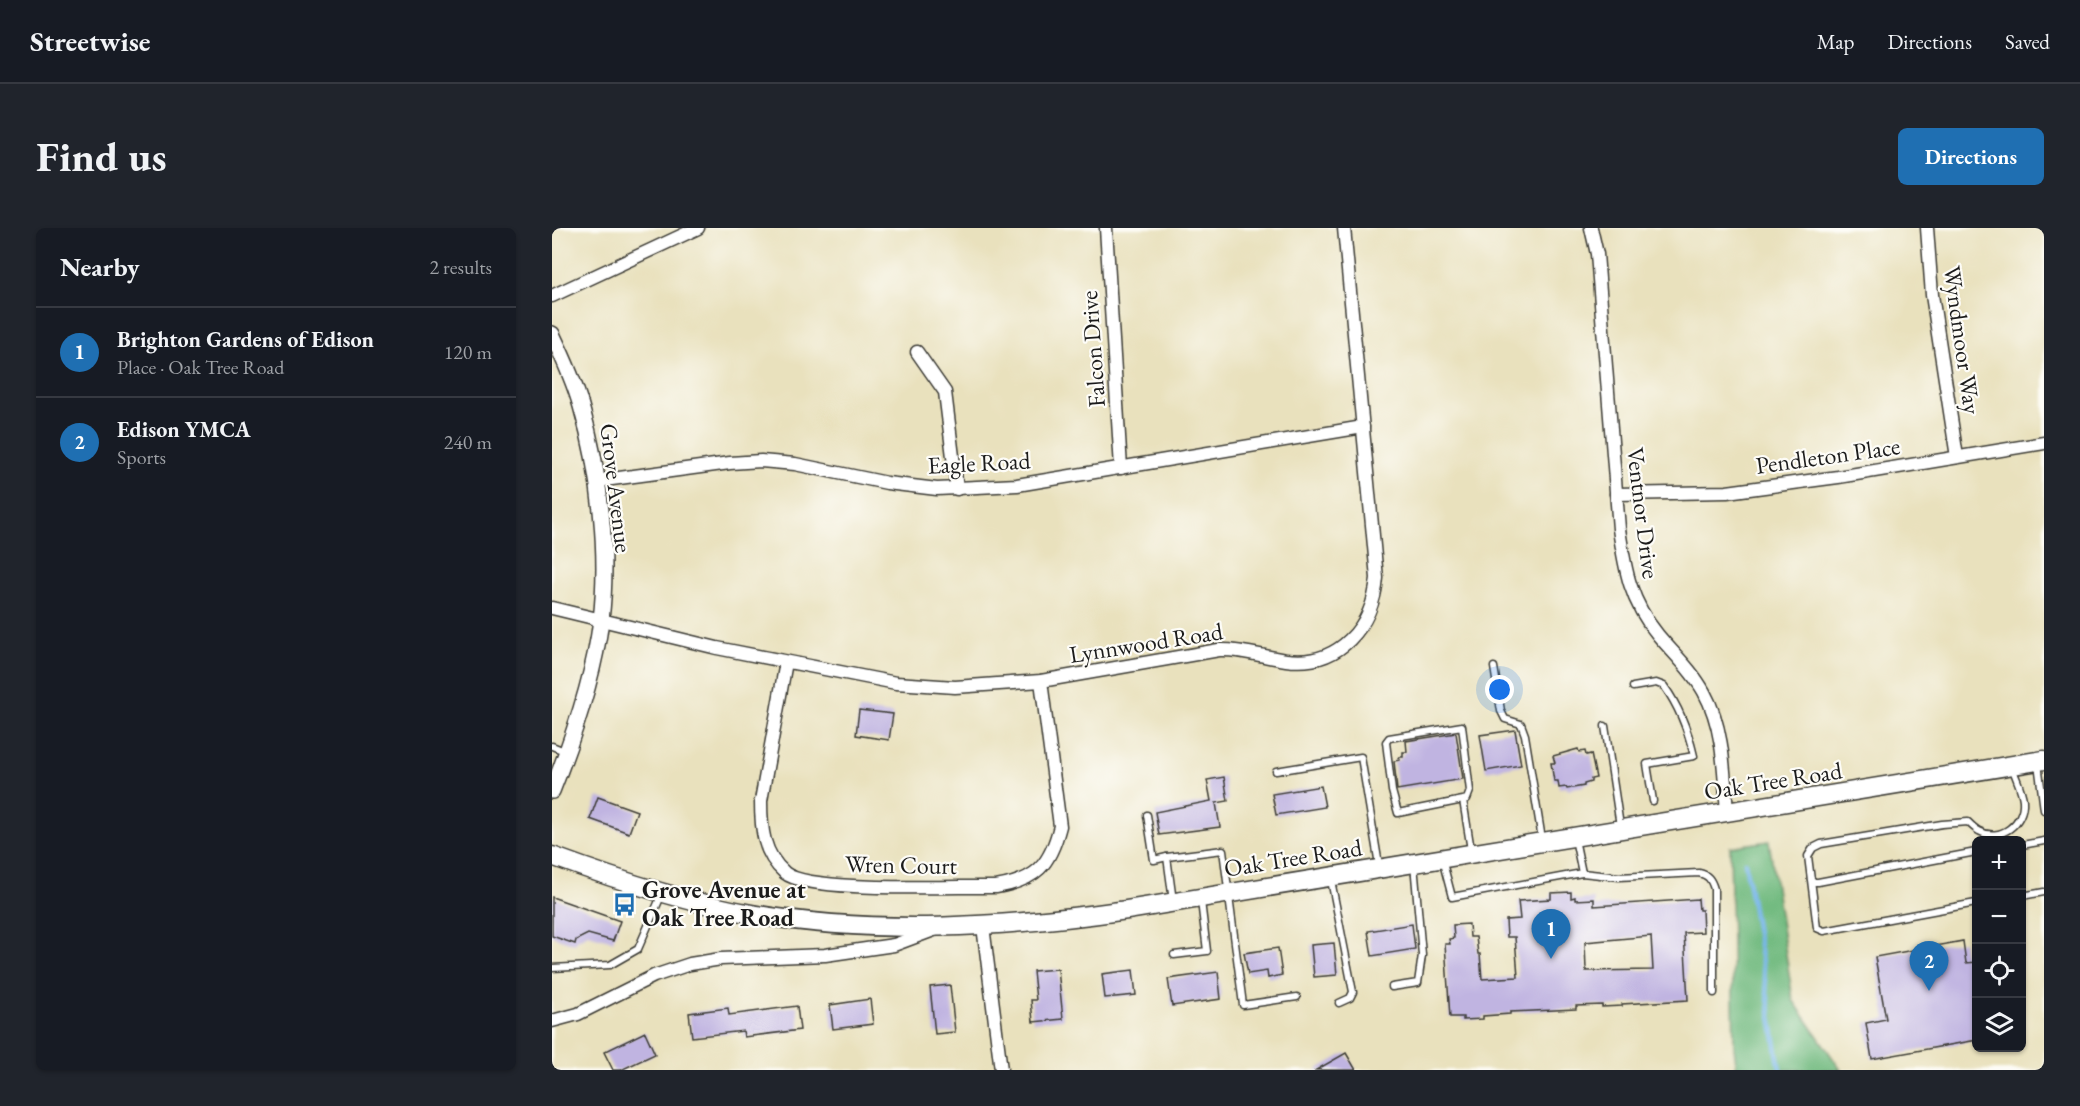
<!DOCTYPE html>
<html lang="en">
<head>
<meta charset="utf-8">
<style>
  body { margin:0; font-family:"EB Garamond",serif; background:#20242c; color:#f1f3f6 }
  .controls { position:absolute; right:18px; bottom:18px; display:grid; overflow:hidden; border-radius:9px; box-shadow:0 2px 4px #0004 }
  .controls button { width:54px; height:54px; display:grid; place-items:center; padding:0; border:0; border-bottom:2px solid #363941; background:#171b24; color:#f1f3f6; font:30px sans-serif }
  .you { position:absolute; left:948px; top:462px; width:21px; height:21px; margin:-15px; border:4px solid #fff; border-radius:50%; background:#1a73e8; box-shadow:0 0 0 9px #1a73e833 }
  .badge { display:grid; place-items:center; width:39px; height:39px; border-radius:50%; background:#1f6fb2; color:#fff; font-size:20px; font-weight:700 }
  .pin { position:absolute; translate:-50% -50px; filter:drop-shadow(0 2px 3px #0008) }
  .pin::after { content:''; position:absolute; top:32px; width:21px; height:18px; background:inherit; clip-path:polygon(0 0,100% 0,50% 100%) }
  .list { margin:0; padding:0; list-style:none }
  h2 { display:flex; justify-content:space-between; align-items:center; height:78px; margin:0; padding:0 24px; font-size:26px }
  h2 small { font-size:20px; font-weight:400; color:#9ea1a6 }
  .list li { display:grid; grid-template-columns:39px 1fr auto; gap:18px; align-items:center; box-sizing:border-box; height:90px; padding:0 24px; border-top:2px solid #363941 }
  .list b { display:block; font-size:22px; white-space:nowrap }
  .list p { margin:0; font-size:20px; white-space:nowrap; color:#9ea1a6 }
  .list em { font-size:20px; font-style:normal; color:#9ea1a6 }
  .icon { flex:none; width:33px; height:33px; fill:none; stroke:currentColor; stroke-width:2; stroke-linecap:round; stroke-linejoin:round }
  .map { position:relative; flex:none; width:1492px; height:842px; overflow:hidden; border-radius:9px }
  header { display:flex; align-items:center; gap:36px; box-sizing:border-box; height:84px; padding:0 30px; background:#171b24; border-bottom:2px solid #363941 }
  header strong { font-size:28px }
  nav { display:flex; gap:33px; margin-inline-start:auto; font-size:21px }
  .intro { display:flex; align-items:center; justify-content:space-between; box-sizing:border-box; height:144px; padding:0 36px }
  h1 { margin:0; font-size:42px }
  .button { padding:15px 27px; border-radius:9px; background:#1f6fb2; color:#fff; font-size:21px; font-weight:700 }
  main { display:flex; gap:36px; padding:0 36px }
  aside { flex:1; background:#171b24; border-radius:9px; box-shadow:0 2px 4px #0004 }
  .map>svg:first-child { display:block }
  .forest { fill:#73bb81; stroke:#486c4e; stroke-width:1.5 }
  .lines { fill:none; stroke-linecap:round; stroke-linejoin:round }
  .stream { stroke:#77b6eb; stroke-width:4.5 }
  .building { fill:#c0b4e1; fill-rule:evenodd }
  .service-casing { stroke:#3b3a34; stroke-width:9 }
  .minor-casing { stroke:#3b3a34; stroke-width:15 }
  .tertiary-casing { stroke:#3b3a34; stroke-width:18 }
  .secondary-casing { stroke:#3b3a34; stroke-width:21 }
  .service { stroke:#fff; stroke-width:6 }
  .minor { stroke:#fff; stroke-width:12 }
  .tertiary { stroke:#fff; stroke-width:15 }
  .secondary { stroke:#fff; stroke-width:18 }
  .labels { text-anchor:middle; stroke-width:4.5; stroke-linejoin:round; paint-order:stroke }
  .street-label { font-size:24px; fill:#1c1c1c; stroke:#fdfcf7 }
  .poi-label { font-size:24px; font-weight:bold; fill:#1c1c1c; stroke:#fdfcf7; text-anchor:start }
</style>
</head>
<body>
<header>
<strong>Streetwise</strong>
<nav><a>Map</a><a>Directions</a><a>Saved</a></nav>
</header>
<div class="intro"><h1>Find us</h1><a class="button">Directions</a></div>
<main>
<aside>
<h2>Nearby<small>2 results</small></h2>
<ul class="list">
<li><span class="badge">1</span><div><b>Brighton Gardens of Edison</b><p>Place · Oak Tree Road</p></div><em>120 m</em></li>
<li><span class="badge">2</span><div><b>Edison YMCA</b><p>Sports</p></div><em>240 m</em></li>
</ul>
</aside>
<div class="map">
<svg width="1492" height="842" viewBox="0 0 1492 842">
  <rect width="100%" height="100%" fill="#fdfcf7"/>
  <filter id="ink" filterUnits="userSpaceOnUse"><feTurbulence type="fractalNoise" baseFrequency=".0167" numOctaves="2"/><feDisplacementMap in="SourceGraphic" scale="12" xChannelSelector="R" yChannelSelector="G"/><feConvolveMatrix kernelMatrix="1 2 1 2 8 2 1 2 1" color-interpolation-filters="sRGB"/></filter>
  <filter id="wash" filterUnits="userSpaceOnUse"><feTurbulence type="fractalNoise" baseFrequency=".008" numOctaves="4" result="noise"/><feDisplacementMap in="SourceGraphic" scale="24" xChannelSelector="R" yChannelSelector="G"/><feGaussianBlur stdDeviation="1.35" result="paint"/><feColorMatrix in="noise" values="0 0 0 0 0 0 0 0 0 0 0 0 0 0 0 0 0 1.4 0 .05"/><feComposite in="paint" operator="in"/></filter>
  <g filter="url(#wash)">
    <rect width="100%" height="100%" fill="#e9e1bd"/>
    <!-- forest -->
    <path class="forest" d="M 1217,613 L 1241,772 L 1289,842 L 1185,842 L 1182,820 L 1178,619 Z"/>
    <g class="lines">
      <!-- stream -->
      <path class="stream" d="M 1193,634 L 1228,842"/>
    </g>
    <g id="blocks">
      <!-- building -->
      <g class="building">
        <path d="M 307,482 L 341,486 L 337,512 L 304,507 Z"/>
        <path d="M 963,502 L 969,537 L 934,543 L 928,507 Z"/>
        <path d="M 904,505 L 911,551 L 845,562 L 842,533 L 848,532 L 847,529 L 851,529 L 851,524 L 855,524 L 854,513 Z"/>
        <path d="M 1026,521 L 1027,524 L 1033,523 L 1034,527 L 1039,526 L 1044,550 L 1039,551 L 1039,554 L 1032,556 L 1032,558 L 1015,561 L 1014,559 L 1007,560 L 1006,553 L 1002,553 L 999,535 L 1003,535 L 1001,528 Z"/>
        <path d="M 672,549 L 676,573 L 664,575 L 668,599 L 607,607 L 603,584 L 659,573 L 655,552 Z"/>
        <path d="M 769,558 L 773,579 L 724,587 L 720,566 Z"/>
        <path d="M 46,569 L 85,583 L 77,605 L 38,591 Z"/>
        <path d="M 1019,664 L 1019,670 L 1023,669 L 1023,672 L 1042,671 L 1042,678 L 1146,671 L 1147,682 L 1150,682 L 1151,704 L 1132,705 L 1136,772 L 1070,776 L 1070,778 L 1050,779 L 1050,777 L 1024,778 L 1024,781 L 958,784 L 958,786 L 931,788 L 931,791 L 911,792 L 911,789 L 898,789 L 893,716 L 898,716 L 897,711 L 902,710 L 901,697 L 917,696 L 918,709 L 924,709 L 926,726 L 928,726 L 930,751 L 966,749 L 963,709 L 955,709 L 954,692 L 968,691 L 966,673 L 999,671 L 999,665 ZM 1099,708 L 1101,742 L 1034,743 L 1033,714 Z"/>
        <path d="M 0,669 L 68,693 L 61,713 L 36,706 L 24,712 L 23,716 L 0,708 Z"/>
        <path d="M 860,696 L 863,721 L 820,728 L 816,703 Z"/>
        <path d="M 1411,713 L 1414,735 L 1425,734 L 1425,812 L 1320,831 L 1314,795 L 1334,791 L 1323,729 Z"/>
        <path d="M 782,715 L 785,747 L 762,749 L 759,717 Z"/>
        <path d="M 726,720 L 730,747 L 716,750 L 715,743 L 696,746 L 692,725 Z"/>
        <path d="M 506,741 L 511,791 L 481,794 L 479,772 L 484,772 L 481,743 Z"/>
        <path d="M 581,742 L 584,767 L 553,770 L 550,746 Z"/>
        <path d="M 666,744 L 669,771 L 620,778 L 616,751 Z"/>
        <path d="M 398,757 L 403,804 L 383,806 L 378,759 Z"/>
        <path d="M 318,771 L 321,796 L 281,801 L 278,777 Z"/>
        <path d="M 245,778 L 248,802 L 192,809 L 191,803 L 140,809 L 137,785 L 176,780 L 177,787 Z"/>
        <path d="M 93,804 L 103,826 L 69,842 L 61,842 L 52,824 Z"/>
        <path d="M 794,825 L 804,842 L 764,842 Z"/>
      </g>
    </g>
  </g>
  <g filter="url(#ink)">
    <use href="#blocks" fill-opacity="0" stroke="#3b3a34" stroke-width="1.5"/>
    <g class="lines">
      <defs>
        <g id="service">
          <path d="M 942,439 L 949,483 L 953,491 L 969,496 L 973,507 L 990,611"/>
          <path d="M 1081,459 L 1104,455 L 1112,458 C 1128,480 1136,502 1142,528 L 1095,536 L 1101,573"/>
          <path d="M 1053,498 L 1068,598"/>
          <path d="M 0,518 L 15,524"/>
          <path d="M 1486,535 L 1492,582"/>
          <path d="M 724,543 L 809,529 L 827,637"/>
          <path d="M 911,572 L 915,571 L 918,563 L 910,498 L 837,510 L 834,514 L 840,563 L 846,585 L 911,572 L 919,622"/>
          <path d="M 595,587 L 602,632 L 615,629"/>
          <path d="M 1470,617 L 1492,613"/>
          <path d="M 890,631 L 900,669 L 1030,645 L 1023,611"/>
          <path d="M 1030,645 L 1067,649 L 1147,645 C 1156,647 1159,651 1162,661 L 1162,765"/>
          <path d="M 1259,651 L 1262,654 L 1266,654 L 1424,624"/>
          <path d="M 779,652 L 801,764 L 798,770 L 787,775"/>
          <path d="M 1470,668 L 1492,664"/>
          <path d="M 621,673 L 615,629 L 671,622 L 691,777 L 745,769"/>
          <path d="M 1424,675 L 1272,703 L 1265,700 L 1256,628 L 1261,620 L 1269,616 L 1390,596 L 1416,594 C 1419,597 1423,601 1427,603 C 1448,615 1473,595 1471,572 C 1470,562 1464,551 1461,541"/>
          <path d="M 622,727 L 655,723 L 649,673"/>
          <path d="M 0,740 L 58,737 L 86,721 L 109,668"/>
          <path d="M 840,759 L 866,755 L 870,727 L 862,636"/>
        </g>
        <g id="minor">
          <path d="M 554,0 L 569,240"/>
          <path d="M 1039,0 L 1045,26 L 1067,301 C 1073,342 1078,373 1106,407 C 1121,425 1140,442 1152,464 C 1172,500 1172,545 1175,585"/>
          <path d="M 1375,0 L 1380,67 L 1405,229"/>
          <path d="M 0,68 L 146,0"/>
          <path d="M 365,124 L 393,164 L 405,261"/>
          <path d="M 45,253 L 178,235 L 209,233 L 243,236 L 335,255 L 385,261 L 465,257 L 811,199"/>
          <path d="M 1064,266 L 1175,264 L 1286,249 L 1492,215"/>
          <path d="M 0,380 L 165,420 L 344,455 L 403,459 L 489,453 L 667,422 C 691,421 711,429 734,432 C 787,439 821,398 825,350 L 792,0"/>
          <path d="M 234,434 L 209,573 C 209,601 211,626 233,645 C 257,665 406,658 444,659 C 485,652 498,637 508,598 L 489,453"/>
          <path d="M 431,698 L 449,842"/>
          <path d="M 0,793 L 26,786 L 102,748 L 138,736 L 169,731 L 273,727 L 342,717 L 382,702"/>
        </g>
        <path id="tertiary" d="M 0,106 C 11,129 22,153 29,178 C 48,242 57,326 49,392 C 42,449 21,510 0,563"/>
        <path id="secondary" d="M 0,628 C 65,652 132,674 200,686 C 324,707 451,700 575,682 L 1492,532"/>
      </defs>
      <!-- service casing -->
      <use href="#service" class="service-casing"/>
      <!-- minor casing -->
      <use href="#minor" class="minor-casing"/>
      <!-- tertiary casing -->
      <use href="#tertiary" class="tertiary-casing"/>
      <!-- secondary casing -->
      <use href="#secondary" class="secondary-casing"/>
      <!-- service -->
      <use href="#service" class="service"/>
      <!-- minor -->
      <use href="#minor" class="minor"/>
      <!-- tertiary -->
      <use href="#tertiary" class="tertiary"/>
      <!-- secondary -->
      <use href="#secondary" class="secondary"/>
    </g>
  </g>
  <!-- icons -->
  <defs>
    <symbol id="bus-bare" viewBox="-9 -9 18 18"><path d="M-5-6H5V4H4V6H2V4H-2V6H-4V4H-5ZM-3.5-4V0h7V-4ZM-3.5 1.2v1.5H-2V1.2ZM2 1.2v1.5H3.5V1.2Z" fill="#1f6fb2" stroke="#fdfcf7" stroke-width="2.5" paint-order="stroke"/></symbol>
  </defs>
  <g fill-rule="evenodd">
    <use href="#bus-bare" x="56" y="660" width="33" height="33"/>
  </g>
  <g class="labels">
    <!-- street labels -->
    <g class="street-label">
      <text transform="translate(1410 112) rotate(82)" y="8">Wyndmoor Way</text>
      <text transform="translate(541 121) rotate(-94)" y="8">Falcon Drive</text>
      <text transform="translate(1276 228) rotate(-8)" y="8">Pendleton Place</text>
      <text transform="translate(427 235) rotate(-3)" y="8">Eagle Road</text>
      <text transform="translate(64 260) rotate(83)" y="8">Grove Avenue</text>
      <text transform="translate(1091 285) rotate(83)" y="8">Ventnor Drive</text>
      <text transform="translate(594 415) rotate(-9)" y="8">Lynnwood Road</text>
      <text transform="translate(1221 553) rotate(-9)" y="8">Oak Tree Road</text>
      <text transform="translate(741 630) rotate(-9)" y="8">Oak Tree Road</text>
      <text transform="translate(349 637) rotate(1)" y="8">Wren Court</text>
    </g>
    <!-- poi labels -->
    <g class="poi-label">
      <text x="90" y="670">Grove Avenue at<tspan x="90" dy="28">Oak Tree Road</tspan></text>
    </g>
  </g>
</svg>
<div class="controls">
<button>+</button>
<button>−</button>
<button><svg class="icon" aria-label="locate" viewBox="0 0 24 24"><circle cx="12" cy="12" r="6"/><path d="M12 2v4M12 18v4M2 12h4M18 12h4"/></svg></button>
<button><svg class="icon" aria-label="layers" viewBox="0 0 24 24"><path d="M12 4l9 5-9 5-9-5zM3 14l9 5 9-5"/></svg></button>
</div>
<div class="you"></div>
<div class="pin badge" style="left:999px;top:731px">1</div>
<div class="pin badge" style="left:1377px;top:763px">2</div>
</div>
</main>
</body>
</html>
